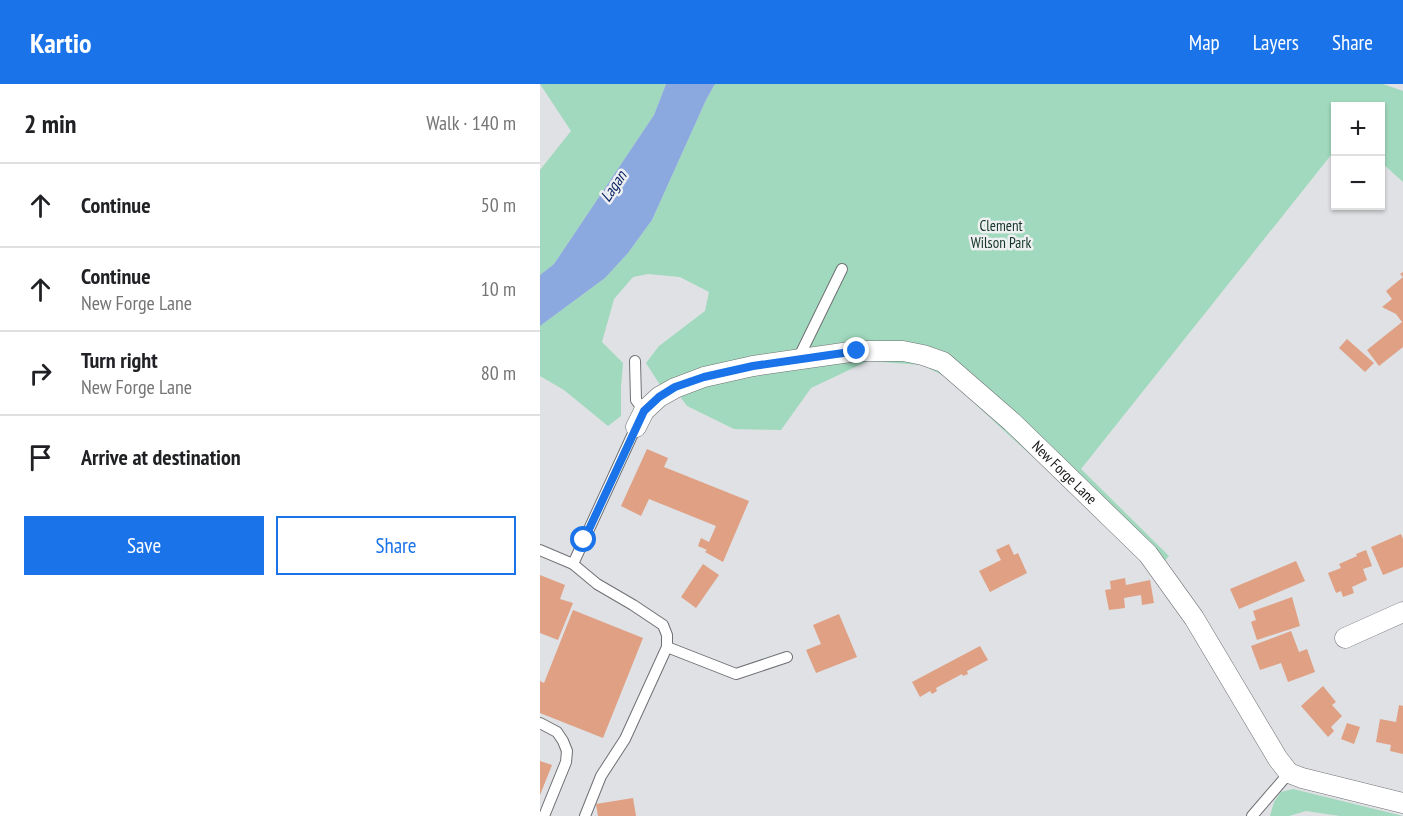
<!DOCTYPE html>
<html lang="en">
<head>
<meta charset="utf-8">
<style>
  body { margin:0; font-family:"PT Sans Narrow",sans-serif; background:#f2f2f2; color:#202124 }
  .controls { position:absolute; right:18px; top:18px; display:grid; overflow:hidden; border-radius:0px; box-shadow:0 2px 4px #0004 }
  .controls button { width:54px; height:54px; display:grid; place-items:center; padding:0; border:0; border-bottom:2px solid #e0e0e0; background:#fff; color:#202124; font:30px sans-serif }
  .stop { position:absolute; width:18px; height:18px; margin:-14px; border:4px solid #1a73e8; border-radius:50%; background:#fff }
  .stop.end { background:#1a73e8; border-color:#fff; box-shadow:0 2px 6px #0008 }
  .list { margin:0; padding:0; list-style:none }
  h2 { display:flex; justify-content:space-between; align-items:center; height:78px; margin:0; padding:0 24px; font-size:26px }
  h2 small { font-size:20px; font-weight:400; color:#757577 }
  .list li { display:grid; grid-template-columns:39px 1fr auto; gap:18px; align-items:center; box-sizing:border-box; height:84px; padding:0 24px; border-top:2px solid #e0e0e0 }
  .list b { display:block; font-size:22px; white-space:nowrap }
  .list p { margin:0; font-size:20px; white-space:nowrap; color:#757577 }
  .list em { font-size:20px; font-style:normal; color:#757577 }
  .actions { display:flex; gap:12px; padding:18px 24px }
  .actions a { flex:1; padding:14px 0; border:2px solid #1a73e8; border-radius:0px; text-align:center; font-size:21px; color:#1a73e8 }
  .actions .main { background:#1a73e8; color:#fff }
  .icon { flex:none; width:33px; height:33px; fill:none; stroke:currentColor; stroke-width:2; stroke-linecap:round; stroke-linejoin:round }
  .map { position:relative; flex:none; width:863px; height:732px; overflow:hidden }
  header { display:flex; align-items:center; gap:36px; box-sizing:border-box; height:84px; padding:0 30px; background:#1a73e8; color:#fff }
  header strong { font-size:28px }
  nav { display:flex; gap:33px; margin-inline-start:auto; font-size:21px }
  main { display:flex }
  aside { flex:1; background:#fff }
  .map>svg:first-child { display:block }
  .green { fill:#a0d9bd }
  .water { fill:#8ca9df }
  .building { fill:#e0a084 }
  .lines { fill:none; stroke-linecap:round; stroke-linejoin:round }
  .lane-casing { stroke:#6f7073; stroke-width:12 }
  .street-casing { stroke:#6f7073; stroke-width:21 }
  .lane { stroke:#fff; stroke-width:10 }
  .street { stroke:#fff; stroke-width:20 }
  .route { stroke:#1a73e8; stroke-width:8 }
  .labels { text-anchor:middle; stroke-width:5; stroke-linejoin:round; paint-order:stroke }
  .park-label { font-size:15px; fill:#143527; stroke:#edeff1 }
  .street-label { font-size:15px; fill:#121314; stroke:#edeff1 }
  .water-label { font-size:16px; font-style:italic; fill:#0b2665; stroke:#edeff1 }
</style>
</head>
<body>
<header>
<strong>Kartio</strong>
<nav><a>Map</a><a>Layers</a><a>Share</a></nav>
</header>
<main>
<aside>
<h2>2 min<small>Walk · 140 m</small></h2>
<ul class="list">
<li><svg class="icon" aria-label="ahead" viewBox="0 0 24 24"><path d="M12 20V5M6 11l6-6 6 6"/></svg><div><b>Continue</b></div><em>50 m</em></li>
<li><svg class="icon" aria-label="ahead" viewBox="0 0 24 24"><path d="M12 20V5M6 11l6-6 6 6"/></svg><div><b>Continue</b><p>New Forge Lane</p></div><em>10 m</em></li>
<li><svg class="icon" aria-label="right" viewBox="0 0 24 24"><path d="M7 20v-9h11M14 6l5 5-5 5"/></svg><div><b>Turn right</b><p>New Forge Lane</p></div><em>80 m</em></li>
<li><svg class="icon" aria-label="arrive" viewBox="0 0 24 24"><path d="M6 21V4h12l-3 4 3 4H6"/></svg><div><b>Arrive at destination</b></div></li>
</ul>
<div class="actions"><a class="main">Save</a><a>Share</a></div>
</aside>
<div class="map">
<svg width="863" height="732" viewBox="0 0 863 732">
  <rect width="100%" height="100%" fill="#dfe1e4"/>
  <!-- green -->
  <g class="green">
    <path d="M 0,0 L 126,0 L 114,31 L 14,180 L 0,191 L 0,86 L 31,47 Z"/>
    <path d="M 175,0 L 843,0 L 863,7 L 863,98 L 841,78 L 840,22 L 796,22 L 795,66 L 541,385 L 629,472 L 613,490 L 527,403 L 483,364 L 406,293 L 382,281 L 328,277 L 271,304 L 241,346 L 194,345 L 147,322 L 133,303 L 122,304 L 106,279 L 119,262 L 165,227 L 169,208 L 140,193 L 108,190 L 93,193 L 74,215 L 62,258 L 83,279 L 81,303 L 81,332 L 68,342 L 24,306 L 0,292 L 0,242 L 65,194 L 88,169 L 112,136 L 166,16 Z"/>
    <path d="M 753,705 L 863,732 L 800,732 L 766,727 L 749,732 L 730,732 L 734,718 L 741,708 Z"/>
  </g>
  <!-- water -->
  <path class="water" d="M 126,0 L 175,0 L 166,16 L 112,136 L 88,169 L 65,194 L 0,242 L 0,191 L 14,180 L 114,31 Z"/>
  <!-- building -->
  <g class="building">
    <path d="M 863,188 L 863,263 L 839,282 L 827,266 L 862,238 L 856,230 L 842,223 L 852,215 L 846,207 L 863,193 L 860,190 Z"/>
    <path d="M 807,255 L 834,279 L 825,288 L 799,264 Z"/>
    <path d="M 107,365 L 128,374 L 124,383 L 209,417 L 183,478 L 165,468 L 167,466 L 158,462 L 161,454 L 169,458 L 176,442 L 109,415 L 101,432 L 81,422 Z"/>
    <path d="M 861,450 L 863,455 L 863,483 L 843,491 L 831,463 Z"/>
    <path d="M 469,460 L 474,471 L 478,469 L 487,489 L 450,508 L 439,487 L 461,476 L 456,466 Z"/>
    <path d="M 826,466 L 832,482 L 823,485 L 827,496 L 812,503 L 814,509 L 803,513 L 801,507 L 796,509 L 788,489 L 801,484 L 799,480 L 817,472 L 816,470 Z"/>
    <path d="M 756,477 L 765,497 L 699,525 L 690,505 Z"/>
    <path d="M 163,480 L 179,491 L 156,524 L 141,513 Z"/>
    <path d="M 0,491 L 25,501 L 20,515 L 33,519 L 18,556 L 0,549 Z"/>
    <path d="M 585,494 L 586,501 L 610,496 L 614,519 L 602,521 L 601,511 L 584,514 L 585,524 L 569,526 L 565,506 L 571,505 L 570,497 Z"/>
    <path d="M 752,513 L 760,542 L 717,556 L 711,538 L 716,536 L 713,527 Z"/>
    <path d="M 33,526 L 103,554 L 63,654 L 0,629 L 0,597 L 4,599 Z"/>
    <path d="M 299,530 L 317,573 L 276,589 L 266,566 L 281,560 L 273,541 Z"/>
    <path d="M 751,547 L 759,568 L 767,565 L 775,588 L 748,598 L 741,579 L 720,586 L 711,562 Z"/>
    <path d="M 440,562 L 448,576 L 427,587 L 428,590 L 423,592 L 422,590 L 396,604 L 397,607 L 392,610 L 390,607 L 380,613 L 372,598 Z"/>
    <path d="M 783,602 L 796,618 L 792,621 L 802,632 L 791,643 L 794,647 L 788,653 L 761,622 Z"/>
    <path d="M 859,621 L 863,622 L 863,670 L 850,667 L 851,661 L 836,658 L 840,635 L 856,638 Z"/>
    <path d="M 807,639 L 820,643 L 814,660 L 801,655 Z"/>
    <path d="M 0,677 L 12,681 L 0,711 Z"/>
    <path d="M 93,714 L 96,732 L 58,732 L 56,720 Z"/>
  </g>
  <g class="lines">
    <defs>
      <g id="lane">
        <path d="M 258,275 L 302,185"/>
        <path d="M 95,277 L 96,316 L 104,327"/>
        <path d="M 0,466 L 33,480"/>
        <path d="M 127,563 L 196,590 L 247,573"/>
        <path d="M 0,639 L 17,648 L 23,657 L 27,667 L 26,678 L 4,732"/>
        <path d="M 45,732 L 61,692 L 85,655 L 127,563 L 127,551 L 123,541 L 93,521 L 57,500 L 33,480 L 96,343"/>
        <path d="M 712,732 L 749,689"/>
      </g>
      <g id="street">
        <path id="s1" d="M 96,343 L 104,327 L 119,313 L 135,304 L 164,293 L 213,282 L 317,267 L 363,267 L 383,271 L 403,278 L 472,338 L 608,470 L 654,534 L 738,675 L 749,689 L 762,694 L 863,719"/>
        <path d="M 805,554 L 863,528"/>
      </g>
    </defs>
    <!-- lane casing -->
    <use href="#lane" class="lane-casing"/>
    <!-- street casing -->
    <use href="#street" class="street-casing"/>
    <!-- lane -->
    <use href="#lane" class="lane"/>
    <!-- street -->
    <use href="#street" class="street"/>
  </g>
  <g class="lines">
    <!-- route -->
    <path class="route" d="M 44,456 L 104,327 L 119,313 L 135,303 L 164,293 L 213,282 L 317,267"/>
  </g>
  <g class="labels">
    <!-- park labels -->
    <g class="park-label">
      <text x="461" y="147">Clement<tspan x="461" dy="17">Wilson Park</tspan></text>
    </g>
    <!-- street labels -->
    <g class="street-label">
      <text dy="5" stroke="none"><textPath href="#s1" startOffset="495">New Forge Lane</textPath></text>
    </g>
    <!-- water labels -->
    <g class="water-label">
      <text transform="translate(73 102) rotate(-56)" y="6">Lagan</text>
    </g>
  </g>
</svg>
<div class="controls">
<button>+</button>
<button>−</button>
</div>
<div class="stop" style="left:44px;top:456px"></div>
<div class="stop end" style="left:317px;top:267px"></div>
</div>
</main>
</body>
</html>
